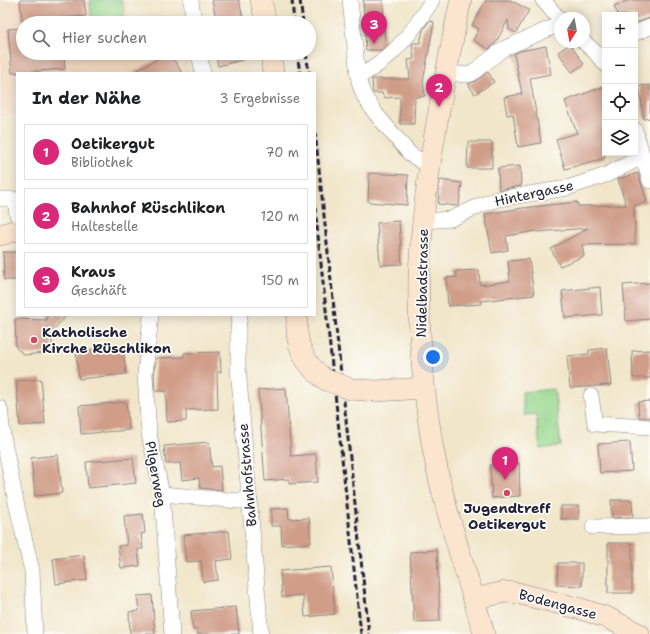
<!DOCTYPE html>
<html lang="de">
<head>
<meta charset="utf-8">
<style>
  body { margin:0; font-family:"Shantell Sans",sans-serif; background:#f2f2f2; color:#202124 }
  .controls { position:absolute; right:12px; top:12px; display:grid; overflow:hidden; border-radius:0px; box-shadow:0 2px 10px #0003 }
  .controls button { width:36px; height:36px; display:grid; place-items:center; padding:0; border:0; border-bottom:1px solid #e0e0e0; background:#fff; color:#202124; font:20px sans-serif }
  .compass { position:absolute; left:554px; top:12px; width:36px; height:36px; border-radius:50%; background:#fff; box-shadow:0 2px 10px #0003; rotate:191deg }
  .you { position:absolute; left:433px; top:357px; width:14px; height:14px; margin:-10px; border:3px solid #fff; border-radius:50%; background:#1a73e8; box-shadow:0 0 0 6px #1a73e833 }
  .badge { display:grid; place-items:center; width:26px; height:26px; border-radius:50%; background:#db2777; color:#fff; font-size:13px; font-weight:700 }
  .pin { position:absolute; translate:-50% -33px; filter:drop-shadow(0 1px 2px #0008) }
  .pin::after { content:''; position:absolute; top:21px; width:14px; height:12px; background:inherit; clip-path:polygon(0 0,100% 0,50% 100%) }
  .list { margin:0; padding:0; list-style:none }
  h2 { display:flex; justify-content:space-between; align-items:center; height:52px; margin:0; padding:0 16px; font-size:17px }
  h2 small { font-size:13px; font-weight:400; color:#757577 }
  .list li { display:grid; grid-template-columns:26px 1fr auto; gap:12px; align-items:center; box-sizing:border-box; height:56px; margin:0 8px 8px; padding:0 8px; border:1px solid #e0e0e0; border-radius:0px }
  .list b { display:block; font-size:15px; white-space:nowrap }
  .list p { margin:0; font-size:13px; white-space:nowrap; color:#757577 }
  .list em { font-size:13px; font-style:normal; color:#757577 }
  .icon { flex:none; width:22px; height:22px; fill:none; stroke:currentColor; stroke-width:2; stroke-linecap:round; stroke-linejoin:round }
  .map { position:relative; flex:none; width:650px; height:634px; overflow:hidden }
  .search { position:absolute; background:#fff; box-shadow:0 2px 10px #0003; left:16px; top:16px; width:300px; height:44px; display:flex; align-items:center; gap:10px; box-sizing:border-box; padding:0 14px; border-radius:22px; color:#757577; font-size:15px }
  .panel { position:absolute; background:#fff; box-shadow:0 2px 10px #0003; left:16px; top:72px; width:300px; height:244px; border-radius:0px }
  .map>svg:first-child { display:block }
  .built { fill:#f0d6bc }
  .green { fill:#96d78d; stroke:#5c7c64 }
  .building { fill:#d09d89 }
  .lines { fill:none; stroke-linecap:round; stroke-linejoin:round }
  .street-casing { stroke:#8a8482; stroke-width:16 }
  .secondary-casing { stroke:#8a8482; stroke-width:22 }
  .street { stroke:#fff; stroke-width:15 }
  .secondary { stroke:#fce5cf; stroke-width:21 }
  .rail { stroke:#22223b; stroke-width:3; stroke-dasharray:6 3; stroke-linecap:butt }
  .secondary-bridge-casing { stroke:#8a8482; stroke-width:22; stroke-linecap:butt }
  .secondary-bridge { stroke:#fce5cf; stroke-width:21 }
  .poi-dot { fill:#d1495b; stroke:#fdfcf7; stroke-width:1.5 }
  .labels { text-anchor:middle; stroke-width:3.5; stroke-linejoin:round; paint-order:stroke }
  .street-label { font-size:14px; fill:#22223b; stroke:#fdfcf7 }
  .poi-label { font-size:14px; font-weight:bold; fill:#22223b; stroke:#fdfcf7; text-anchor:start }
</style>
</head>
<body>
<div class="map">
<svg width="650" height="634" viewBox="0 0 650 634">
  <rect width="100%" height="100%" fill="#fdfcf7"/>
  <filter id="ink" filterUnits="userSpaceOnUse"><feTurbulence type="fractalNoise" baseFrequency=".025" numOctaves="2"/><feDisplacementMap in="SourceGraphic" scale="8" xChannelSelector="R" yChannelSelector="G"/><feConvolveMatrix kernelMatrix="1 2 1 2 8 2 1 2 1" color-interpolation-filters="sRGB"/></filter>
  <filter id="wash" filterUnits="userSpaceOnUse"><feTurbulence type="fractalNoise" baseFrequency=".012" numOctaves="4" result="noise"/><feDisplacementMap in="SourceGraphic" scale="16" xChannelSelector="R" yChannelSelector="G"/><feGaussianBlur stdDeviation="0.9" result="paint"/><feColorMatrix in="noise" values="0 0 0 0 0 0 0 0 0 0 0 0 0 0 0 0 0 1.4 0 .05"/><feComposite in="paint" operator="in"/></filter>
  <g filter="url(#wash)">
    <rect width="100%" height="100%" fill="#f1e6ca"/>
    <!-- built -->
    <path class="built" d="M 0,0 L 127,0 L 129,20 L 180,15 L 181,23 L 23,23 L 23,53 L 186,53 L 190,73 L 17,73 L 17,115 L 0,116 Z"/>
    <!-- green -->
    <g class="green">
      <path d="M 90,0 L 122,0 L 125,23 L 92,23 Z"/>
      <path d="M 554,389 L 561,446 L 540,449 L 536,414 L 524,415 L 522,392 Z"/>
    </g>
    <g id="blocks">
      <!-- building -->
      <g class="building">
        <path d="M 20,0 L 84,0 L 86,16 L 22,21 Z"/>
        <path d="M 212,0 L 239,0 L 244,23 L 217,23 Z"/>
        <path d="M 363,0 L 383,0 L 385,46 L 382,50 L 366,50 Z"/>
        <path d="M 486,0 L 510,0 L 529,10 L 516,33 L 509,29 L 508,20 L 495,44 L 489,49 L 473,40 L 479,29 L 472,25 Z"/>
        <path d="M 630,0 L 650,0 L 650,18 L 635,23 L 635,15 L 618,15 L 614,6 Z"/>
        <path d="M 429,21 L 434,22 L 423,82 L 425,96 L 415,97 L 414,124 L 400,124 L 400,97 L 384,98 L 382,93 L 373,93 L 372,79 L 410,79 L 408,60 L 414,59 L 412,44 L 413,43 L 420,43 L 423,30 Z"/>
        <path d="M 23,28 L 23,53 L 64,53 L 65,69 L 12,73 L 8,29 Z"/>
        <path d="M 570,44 L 584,64 L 572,72 L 558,52 Z"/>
        <path d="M 546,46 L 551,74 L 530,78 L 541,143 L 518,147 L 513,114 L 507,115 L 504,97 L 522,94 L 514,54 L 520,51 Z"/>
        <path d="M 168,53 L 170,53 L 182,73 L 132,73 Z"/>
        <path d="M 215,53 L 254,53 L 254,57 L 218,66 Z"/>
        <path d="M 488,72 L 494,82 L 475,94 L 468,84 L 476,81 Z"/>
        <path d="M 650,85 L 650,118 L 644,119 L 639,86 Z"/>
        <path d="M 605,86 L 605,158 L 565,169 L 556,139 L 577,133 L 565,101 Z"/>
        <path d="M 468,142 L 492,142 L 492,168 L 467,168 Z"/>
        <path d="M 520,166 L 521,186 L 499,190 L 498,168 Z"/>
        <path d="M 369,173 L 408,175 L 407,205 L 368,202 Z"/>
        <path d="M 638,173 L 647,202 L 634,206 L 635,244 L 582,245 L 584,256 L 560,266 L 551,249 L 588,228 L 537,232 L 536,231 L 506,236 L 508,250 L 492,253 L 485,214 L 523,208 L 577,202 L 578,206 L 626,205 L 618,179 Z"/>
        <path d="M 440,180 L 462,183 L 459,205 L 457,206 L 438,204 Z"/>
        <path d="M 399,221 L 402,264 L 380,265 L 377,223 Z"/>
        <path d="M 3,252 L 17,252 L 17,280 L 4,280 Z"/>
        <path d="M 529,259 L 534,295 L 481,301 L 482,304 L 448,306 L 446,278 L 457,277 L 456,271 L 479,270 L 480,285 L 510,281 L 508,261 Z"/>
        <path d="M 650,283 L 650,319 L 626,321 L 623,285 Z"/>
        <path d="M 600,287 L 602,315 L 565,318 L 562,291 Z"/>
        <path d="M 47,315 L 67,315 L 51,332 L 53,352 L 25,355 L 16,348 L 15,319 L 47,320 Z"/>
        <path d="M 123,347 L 126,374 L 79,379 L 76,352 Z"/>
        <path d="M 607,348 L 611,385 L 570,388 L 567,356 L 589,354 L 589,350 Z"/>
        <path d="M 650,350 L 650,378 L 633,378 L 632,351 Z"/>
        <path d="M 220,352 L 221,372 L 217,372 L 218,409 L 186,410 L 186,421 L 167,422 L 166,391 L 155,391 L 154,374 L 156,358 L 184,357 L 184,353 Z"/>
        <path d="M 41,379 L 45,424 L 20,426 L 16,381 Z"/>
        <path d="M 286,388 L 291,456 L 316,454 L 318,482 L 289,484 L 289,479 L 265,481 L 258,390 Z"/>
        <path d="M 650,401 L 650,418 L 639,417 L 638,402 Z"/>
        <path d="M 126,402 L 129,430 L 81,434 L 79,406 Z"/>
        <path d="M 209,442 L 212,467 L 220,466 L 222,490 L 200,488 L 199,478 L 182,480 L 180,463 L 166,464 L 164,446 Z"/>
        <path d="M 630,442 L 632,471 L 600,473 L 598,444 Z"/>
        <path d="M 58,455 L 62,493 L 35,496 L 31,458 Z"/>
        <path d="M 133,458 L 136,483 L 88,488 L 86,462 Z"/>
        <path d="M 519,463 L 520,496 L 492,498 L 490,465 Z"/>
        <path d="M 611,500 L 632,500 L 633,517 L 612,518 Z"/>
        <rect x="561" y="506" width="18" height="13"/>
        <path d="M 288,508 L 289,519 L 309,518 L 311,543 L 282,545 L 281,526 L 271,526 L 271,509 Z"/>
        <path d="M 143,514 L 145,533 L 141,534 L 143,549 L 138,549 L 140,566 L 121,568 L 118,546 L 127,545 L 124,516 Z"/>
        <path d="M 229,531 L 232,559 L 216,561 L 218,580 L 203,582 L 201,561 L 186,562 L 183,535 Z"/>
        <rect x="608" y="543" width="24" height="50"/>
        <path d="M 437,550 L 440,621 L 414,622 L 410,552 Z"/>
        <path d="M 84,555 L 87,580 L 56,584 L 53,559 Z"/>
        <path d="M 558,563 L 582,563 L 582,586 L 557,585 Z"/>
        <path d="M 331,567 L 335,614 L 305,617 L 303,595 L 282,597 L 280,571 Z"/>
        <path d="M 152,595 L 155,634 L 130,634 L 129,612 L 139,611 L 137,596 Z"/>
        <path d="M 236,607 L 239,634 L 197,634 L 197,629 L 193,630 L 191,611 Z"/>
      </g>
    </g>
  </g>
  <g filter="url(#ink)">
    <use href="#blocks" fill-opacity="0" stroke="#8a8482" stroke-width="1"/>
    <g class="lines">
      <defs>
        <g id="street">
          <path d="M 191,0 L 194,23"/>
          <path d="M 350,0 L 358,76 L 360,85 L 364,96 L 376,114 L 410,154 L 421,161 L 430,164"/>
          <path d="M 543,0 L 560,20"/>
          <path d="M 635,33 L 650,27"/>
          <path d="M 584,42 L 594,51 L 605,64"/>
          <path d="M 199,53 L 203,73"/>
          <path d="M 446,72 L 465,75 L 471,74 L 503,49 L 560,24"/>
          <path d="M 358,76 C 367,73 373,68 380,63 C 402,46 418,24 432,0"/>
          <path d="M 635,130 L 650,181"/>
          <path d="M 0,199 L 13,199 L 16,206 L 17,215"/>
          <path d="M 423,221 L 451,219 L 481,205 L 498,199 L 567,188 L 606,175 L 636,160 L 643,157"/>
          <path d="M 151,315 L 145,374 L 149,434 L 162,494 L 172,634"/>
          <path d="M 240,315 L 238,329 L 238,368 L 261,634"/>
          <path d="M 591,396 L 595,424 L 650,427"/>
          <path d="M 0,408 L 3,436 L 17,507 L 32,571 L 35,634"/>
          <path d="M 162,494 L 239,501 L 250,501"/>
          <path d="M 593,527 L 650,526"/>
        </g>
        <g id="secondary">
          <path d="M 261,0 L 266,23"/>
          <path d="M 461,0 C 455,26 450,53 445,79 C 432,145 421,212 419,279 C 418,331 423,385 431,437 C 441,502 466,570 484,634"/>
          <path d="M 271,53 L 273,73"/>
          <path d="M 0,235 L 17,230"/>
          <path d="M 297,315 C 295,344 302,363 326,380"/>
          <path d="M 351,389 L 376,391 L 424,388"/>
          <path d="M 474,599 L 505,592 L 517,593 L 581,609 L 608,618 L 639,634"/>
        </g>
      </defs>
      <!-- street casing -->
      <use href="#street" class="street-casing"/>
      <!-- secondary casing -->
      <use href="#secondary" class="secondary-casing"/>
      <!-- street -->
      <use href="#street" class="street"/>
      <!-- secondary -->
      <use href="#secondary" class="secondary"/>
      <!-- rail -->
      <g class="rail">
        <path d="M 292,0 L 294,23"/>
        <path d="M 300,0 L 303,23"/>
        <path d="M 297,53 L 300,73"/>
        <path d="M 306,53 L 309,73"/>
        <path d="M 315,132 L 369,634"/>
        <path d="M 315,208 L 361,634"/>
      </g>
      <defs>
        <path id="secondary-bridge" d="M 326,380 L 351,389"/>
      </defs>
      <!-- secondary-bridge casing -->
      <use href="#secondary-bridge" class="secondary-bridge-casing"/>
      <!-- secondary-bridge -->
      <use href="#secondary-bridge" class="secondary-bridge"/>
    </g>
  </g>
  <!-- markers -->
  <g class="poi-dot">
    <circle cx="34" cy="340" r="4"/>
    <circle cx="507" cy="493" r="4"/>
  </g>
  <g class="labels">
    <!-- street labels -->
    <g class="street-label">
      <text transform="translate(534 193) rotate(-12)" y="5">Hintergasse</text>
      <text transform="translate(422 283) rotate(-89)" y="5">Nidelbadstrasse</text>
      <text transform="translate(156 474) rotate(80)" y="5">Pilgerweg</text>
      <text transform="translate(247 475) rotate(-95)" y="5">Bahnhofstrasse</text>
      <text transform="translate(558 604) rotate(15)" y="5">Bodengasse</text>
    </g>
    <!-- poi labels -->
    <g class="poi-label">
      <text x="42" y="337">Katholische<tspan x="42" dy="16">Kirche Rüschlikon</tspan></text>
      <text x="507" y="513" text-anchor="middle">Jugendtreff<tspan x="507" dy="16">Oetikergut</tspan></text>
    </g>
  </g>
</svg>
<div class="controls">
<button>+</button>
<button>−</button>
<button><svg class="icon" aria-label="locate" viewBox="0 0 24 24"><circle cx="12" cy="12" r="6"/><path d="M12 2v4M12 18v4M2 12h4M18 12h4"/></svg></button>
<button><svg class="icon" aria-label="layers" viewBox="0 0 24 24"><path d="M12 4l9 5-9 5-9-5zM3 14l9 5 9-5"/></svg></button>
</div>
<svg class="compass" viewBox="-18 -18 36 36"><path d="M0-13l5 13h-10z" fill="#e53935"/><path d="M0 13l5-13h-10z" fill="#757577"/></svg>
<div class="you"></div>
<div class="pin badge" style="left:505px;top:480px">1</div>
<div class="pin badge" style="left:439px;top:107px">2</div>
<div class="pin badge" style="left:374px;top:44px">3</div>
<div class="search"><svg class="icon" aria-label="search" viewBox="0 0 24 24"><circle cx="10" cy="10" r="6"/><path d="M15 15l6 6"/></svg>Hier suchen</div>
<section class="panel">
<h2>In der Nähe<small>3 Ergebnisse</small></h2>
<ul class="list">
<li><span class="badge">1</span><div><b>Oetikergut</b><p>Bibliothek</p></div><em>70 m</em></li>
<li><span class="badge">2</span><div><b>Bahnhof Rüschlikon</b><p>Haltestelle</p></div><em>120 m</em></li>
<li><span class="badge">3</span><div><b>Kraus</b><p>Geschäft</p></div><em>150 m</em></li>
</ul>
</section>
</div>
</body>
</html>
